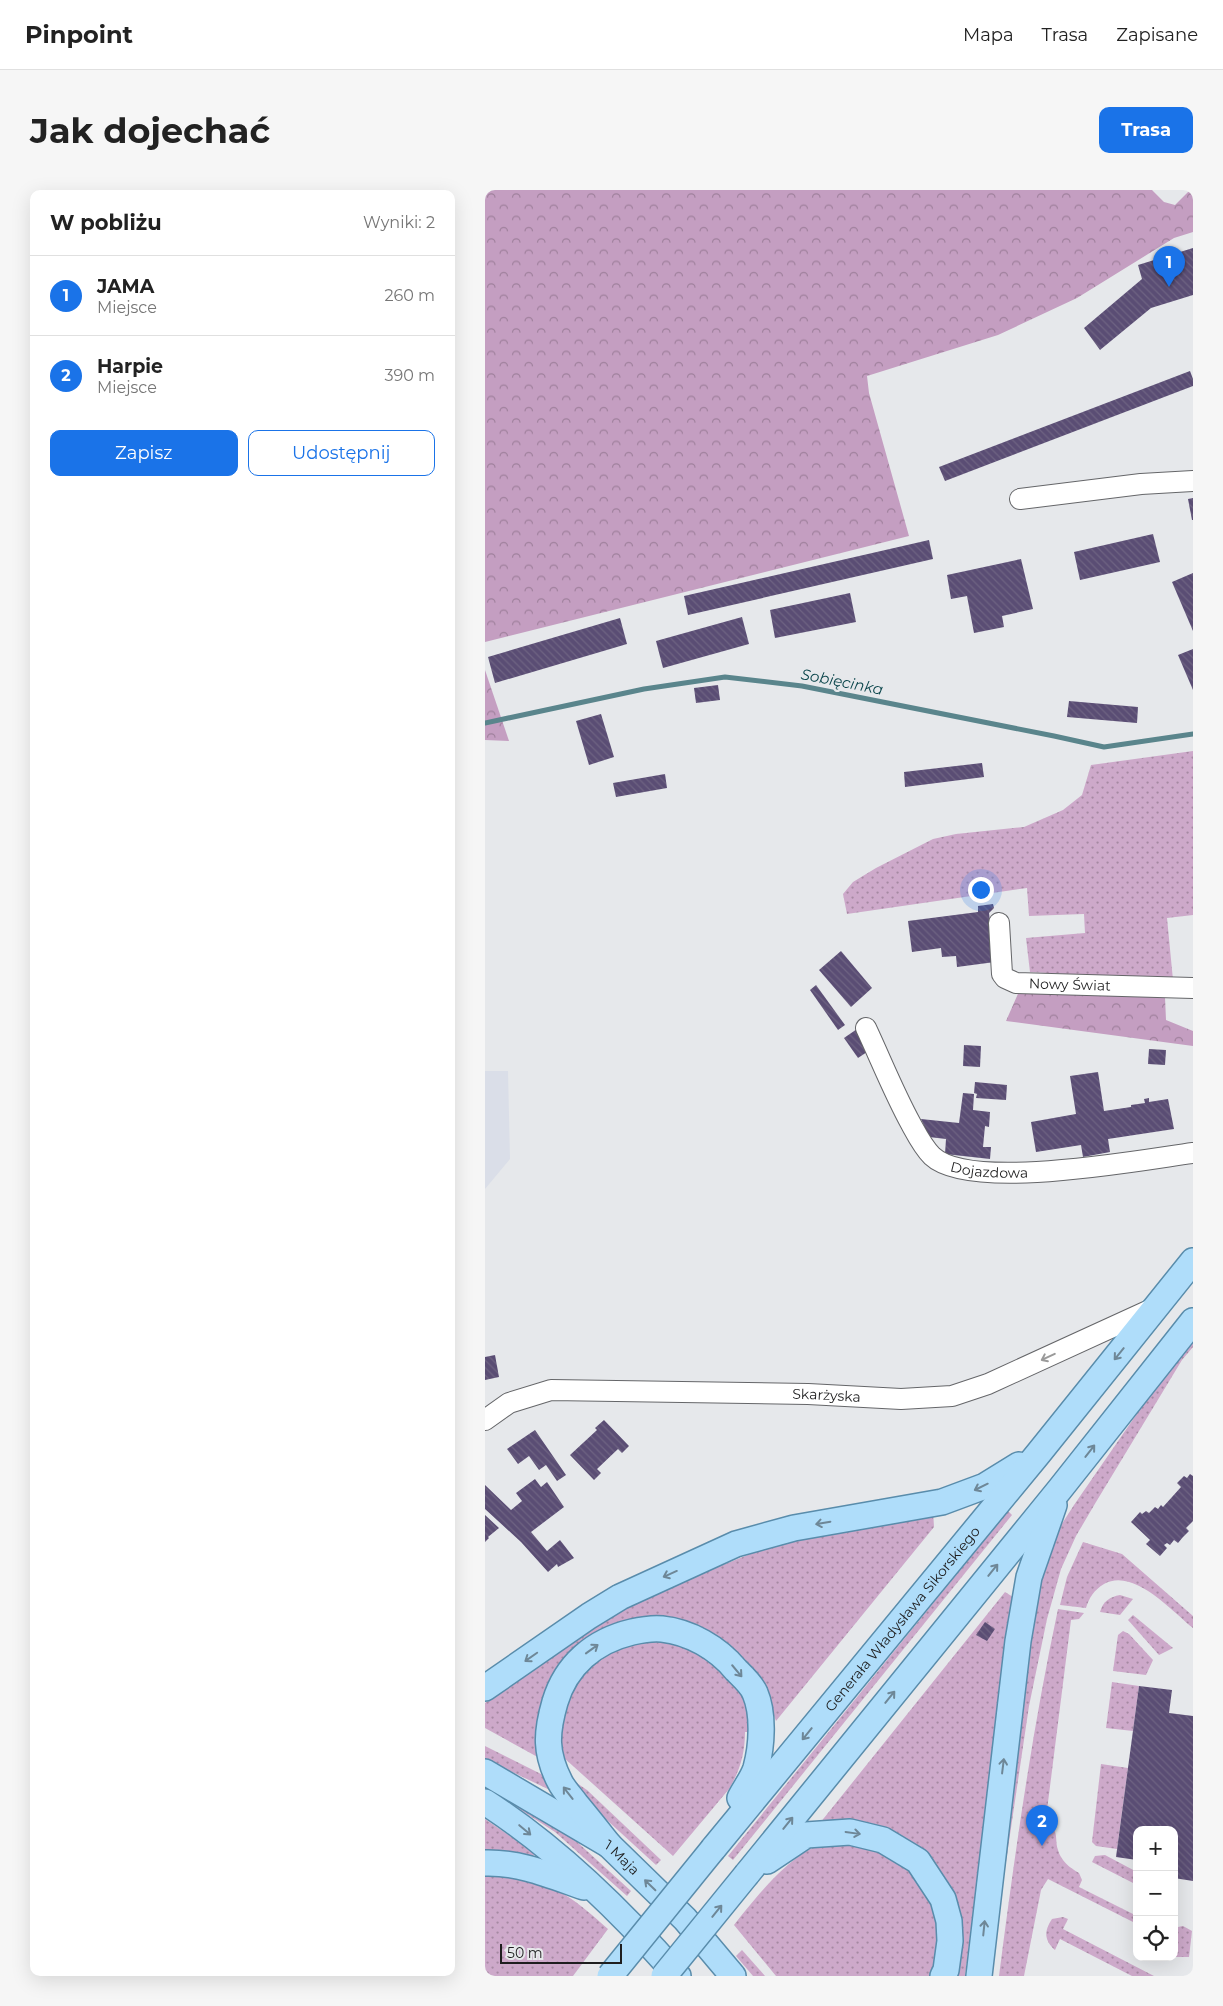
<!DOCTYPE html>
<html lang="pl">
<head>
<meta charset="utf-8">
<style>
  body { margin:0; font-family:Montserrat,sans-serif; background:#f6f6f6; color:#222 }
  .controls { position:absolute; right:15px; bottom:15px; display:grid; overflow:hidden; border-radius:10px; box-shadow:0 5px 20px #0002 }
  .controls button { width:45px; height:45px; display:grid; place-items:center; padding:0; border:0; border-bottom:1px solid #e0e0e0; background:#fff; color:#222; font:25px sans-serif }
  .scale { position:absolute; left:15px; bottom:12px; width:122px; box-sizing:border-box; padding-left:5px; border:2px solid #1e1e1f; border-top:0; font-size:14px; line-height:18px; white-space:nowrap; color:#1e1e1f; -webkit-text-stroke:4px #e6e8eb; paint-order:stroke }
  .you { position:absolute; left:495px; top:699px; width:18px; height:18px; margin:-12px; border:4px solid #fff; border-radius:50%; background:#1a73e8; box-shadow:0 0 0 8px #1a73e833 }
  .badge { display:grid; place-items:center; width:32px; height:32px; border-radius:50%; background:#1a73e8; color:#fff; font-size:16px; font-weight:700 }
  .pin { position:absolute; translate:-50% -41px; filter:drop-shadow(0 1px 2px #0008) }
  .pin::after { content:''; position:absolute; top:26px; width:18px; height:15px; background:inherit; clip-path:polygon(0 0,100% 0,50% 100%) }
  .list { margin:0; padding:0; list-style:none }
  h2 { display:flex; justify-content:space-between; align-items:center; height:65px; margin:0; padding:0 20px; font-size:21px }
  h2 small { font-size:16px; font-weight:400; color:#767676 }
  .list li { display:grid; grid-template-columns:32px 1fr auto; gap:15px; align-items:center; box-sizing:border-box; height:80px; padding:0 20px; border-top:1px solid #e0e0e0 }
  .list b { display:block; font-size:19px; white-space:nowrap }
  .list p { margin:0; font-size:16px; white-space:nowrap; color:#767676 }
  .list em { font-size:16px; font-style:normal; color:#767676 }
  .actions { display:flex; gap:10px; padding:15px 20px }
  .actions a { flex:1; padding:11px 0; border:1px solid #1a73e8; border-radius:10px; text-align:center; font-size:18px; color:#1a73e8 }
  .actions .main { background:#1a73e8; color:#fff }
  .icon { flex:none; width:28px; height:28px; fill:none; stroke:currentColor; stroke-width:2; stroke-linecap:round; stroke-linejoin:round }
  .map { position:relative; flex:none; width:708px; height:1786px; overflow:hidden; border-radius:10px }
  header { display:flex; align-items:center; gap:30px; box-sizing:border-box; height:70px; padding:0 25px; background:#fff; border-bottom:1px solid #e0e0e0 }
  header strong { font-size:24px }
  nav { display:flex; gap:28px; margin-inline-start:auto; font-size:18px }
  .intro { display:flex; align-items:center; justify-content:space-between; box-sizing:border-box; height:120px; padding:0 30px }
  h1 { margin:0; font-size:35px }
  .button { padding:12px 22px; border-radius:10px; background:#1a73e8; color:#fff; font-size:18px; font-weight:700 }
  main { display:flex; gap:30px; padding:0 30px }
  aside { flex:1; background:#fff; border-radius:10px; box-shadow:0 5px 20px #0002 }
  .map>svg:first-child { display:block }
  .built { fill:#dadee8 }
  .grass { fill:url(#grass-dots) }
  .forest { fill:url(#forest-crowns) }
  .lines { fill:none; stroke-linecap:round; stroke-linejoin:round }
  .stream { stroke:#5a858c; stroke-width:5 }
  .building { fill:url(#building-back-hatch) }
  .minor-casing { stroke:#656669; stroke-width:22 }
  .major-casing { stroke:#598cab; stroke-width:28 }
  .minor { stroke:#fff; stroke-width:20 }
  .major { stroke:#afddfa; stroke-width:25 }
  .major-bridge-casing { stroke:#598cab; stroke-width:28; stroke-linecap:butt }
  .major-bridge { stroke:#afddfa; stroke-width:25 }
  .oneway { stroke:#6e8797 }
  .oneway2 { stroke:#9a9a9a }
  .labels { text-anchor:middle; stroke-width:5; stroke-linejoin:round; paint-order:stroke }
  .street-label { font-size:14px; fill:#1e1e1f; stroke:#e6e8eb }
  .water-label { font-size:15px; font-style:italic; fill:#09444a; stroke:#e6e8eb }
</style>
</head>
<body>
<header>
<strong>Pinpoint</strong>
<nav><a>Mapa</a><a>Trasa</a><a>Zapisane</a></nav>
</header>
<div class="intro"><h1>Jak dojechać</h1><a class="button">Trasa</a></div>
<main>
<aside>
<h2>W pobliżu<small>Wyniki: 2</small></h2>
<ul class="list">
<li><span class="badge">1</span><div><b>JAMA</b><p>Miejsce</p></div><em>260 m</em></li>
<li><span class="badge">2</span><div><b>Harpie</b><p>Miejsce</p></div><em>390 m</em></li>
</ul>
<div class="actions"><a class="main">Zapisz</a><a>Udostępnij</a></div>
</aside>
<div class="map">
<svg width="708" height="1786" viewBox="0 0 708 1786">
  <defs>
    <pattern id="grass-dots" width="8" height="8" patternUnits="userSpaceOnUse" patternTransform="scale(1.25)"><rect width="8" height="8" fill="#cda9ca"/><path d="M2 2h.1M6 6h.1" fill="none" stroke="#a689a3" stroke-width="1.8" stroke-linecap="round"/></pattern>
    <pattern id="forest-crowns" width="20" height="18" patternUnits="userSpaceOnUse" patternTransform="scale(1.25)"><rect width="20" height="18" fill="#c49ec1"/><path d="M2 6a3 3 0 1 1 6 0M12 15a3 3 0 1 1 6 0" fill="none" stroke="#9f809c"/></pattern>
    <pattern id="building-back-hatch" width="6" height="6" patternUnits="userSpaceOnUse" patternTransform="scale(1.25)"><rect width="6" height="6" fill="#5a4d74"/><path d="M-1 5l2 2M0 0l6 6M5-1l2 2" fill="none" stroke="#6e6382"/></pattern>
  </defs>
  <rect width="100%" height="100%" fill="#e6e8eb"/>
  <!-- built -->
  <path class="built" d="M 0,881 L 23,881 L 25,969 L 0,999 Z"/>
  <!-- grass -->
  <g class="grass">
    <path d="M 708,561 L 708,725 L 682,728 L 688,790 L 545,782 L 541,748 L 600,743 L 599,724 L 544,726 L 542,698 L 362,724 L 358,704 L 368,692 L 391,678 L 448,649 L 471,644 L 539,637 L 578,620 L 597,605 L 606,575 Z"/>
    <path d="M 708,1149 L 708,1157 L 697,1170 L 611,1312 L 591,1346 L 576,1379 L 562,1429 L 544,1516 L 513,1726 L 507,1729 L 553,1395 L 571,1343 L 589,1315 L 680,1183 Z"/>
    <path d="M 448,1320 L 449,1337 L 291,1531 L 285,1515 L 211,1437 L 92,1459 L 58,1570 L 0,1538 L 0,1513 L 140,1414 L 308,1347 Z"/>
    <path d="M 523,1321 L 527,1325 L 248,1670 L 243,1666 Z"/>
    <path d="M 598,1352 L 637,1364 L 708,1426 L 708,1438 C 687,1421 648,1377 619,1394 C 609,1400 604,1408 601,1418 L 575,1415 L 582,1387 Z"/>
    <path d="M 520,1402 L 528,1407 L 480,1786 L 465,1786 L 456,1689 L 335,1633 Z"/>
    <path d="M 635,1405 L 648,1409 L 635,1425 L 615,1422 C 618,1411 625,1407 635,1405 Z"/>
    <path d="M 573,1419 L 599,1423 L 594,1429 L 586,1430 L 560,1636 L 568,1638 C 573,1645 570,1652 573,1660 C 576,1671 585,1678 594,1683 L 597,1690 L 594,1697 L 652,1726 L 652,1734 L 563,1689 L 556,1700 L 539,1786 L 514,1786 C 530,1662 547,1541 573,1419 Z"/>
    <path d="M 648,1425 L 688,1458 L 674,1465 L 643,1430 Z"/>
    <path d="M 638,1441 L 644,1444 L 668,1470 L 661,1485 L 628,1481 L 633,1445 Z"/>
    <path d="M 159,1447 L 207,1454 L 254,1498 L 263,1519 L 266,1542 L 260,1542 C 260,1563 255,1581 244,1599 L 188,1666 L 78,1567 L 72,1553 L 74,1527 L 102,1473 Z"/>
    <path d="M 627,1492 L 654,1496 L 648,1541 L 621,1538 Z"/>
    <path d="M 0,1556 L 56,1584 L 65,1591 L 67,1601 L 0,1569 Z"/>
    <path d="M 616,1574 L 643,1578 L 632,1659 L 611,1656 L 607,1652 Z"/>
    <path d="M 80,1585 L 102,1600 L 176,1670 L 171,1675 L 89,1600 Z"/>
    <path d="M 0,1593 L 54,1624 L 91,1651 L 146,1701 L 142,1706 L 70,1642 L 0,1597 Z"/>
    <path d="M 0,1629 L 50,1663 L 47,1667 L 0,1664 Z"/>
    <path d="M 388,1653 L 437,1688 L 453,1731 L 454,1757 L 447,1786 L 291,1786 L 249,1735 C 266,1713 308,1660 337,1655 C 353,1652 371,1654 388,1653 Z"/>
    <path d="M 620,1665 L 652,1682 L 652,1695 L 607,1672 L 610,1666 Z"/>
    <path d="M 0,1683 C 10,1683 22,1682 31,1684 C 70,1693 94,1713 123,1739 L 88,1786 L 0,1786 Z"/>
    <path d="M 578,1727 L 583,1729 L 578,1739 L 669,1786 L 647,1786 L 575,1749 L 570,1760 C 559,1750 559,1741 567,1729 Z"/>
    <path d="M 698,1736 L 707,1741 L 704,1767 L 689,1767 L 689,1744 L 693,1737 Z"/>
    <path d="M 257,1760 L 280,1786 L 268,1786 L 251,1766 Z"/>
  </g>
  <!-- forest -->
  <g class="forest">
    <path d="M 0,0 L 667,0 L 679,12 L 690,15 L 705,0 L 708,0 L 708,42 L 689,48 L 592,108 L 513,145 L 382,186 L 384,203 L 424,346 L 0,452 Z"/>
    <path d="M 0,480 L 24,551 L 0,550 Z"/>
    <path d="M 536,797 L 680,807 L 681,830 L 708,841 L 708,856 L 521,831 Z"/>
  </g>
  <g class="lines">
    <!-- stream -->
    <path class="stream" d="M 0,533 L 159,499 L 240,487 L 317,496 L 569,546 L 619,557 L 708,544"/>
  </g>
  <!-- building -->
  <g class="building">
    <path d="M 708,58 L 708,105 L 666,118 L 615,160 L 599,138 L 657,89 L 653,75 Z"/>
    <path d="M 705,181 L 708,189 L 708,196 L 460,291 L 454,277 Z"/>
    <path d="M 708,308 L 708,330 L 707,330 L 703,309 Z"/>
    <path d="M 668,344 L 675,372 L 595,390 L 589,362 Z"/>
    <path d="M 444,350 L 448,369 L 203,425 L 199,406 Z"/>
    <path d="M 536,369 L 548,419 L 517,426 L 519,437 L 489,443 L 482,406 L 466,409 L 462,385 Z"/>
    <path d="M 708,383 L 708,441 L 687,392 Z"/>
    <path d="M 365,403 L 371,432 L 290,448 L 285,420 Z"/>
    <path d="M 257,427 L 264,454 L 178,478 L 171,451 Z"/>
    <path d="M 135,428 L 142,454 L 10,493 L 3,467 Z"/>
    <path d="M 708,459 L 708,500 L 693,465 Z"/>
    <path d="M 233,495 L 235,510 L 211,513 L 209,498 Z"/>
    <path d="M 584,511 L 653,517 L 652,533 L 582,527 Z"/>
    <path d="M 116,524 L 129,567 L 104,575 L 91,531 Z"/>
    <path d="M 497,573 L 499,587 L 420,597 L 419,582 Z"/>
    <path d="M 180,584 L 182,598 L 131,607 L 128,593 Z"/>
    <path d="M 508,714 L 509,718 L 504,723 L 510,772 L 472,777 L 471,766 L 457,767 L 456,758 L 427,762 L 423,731 L 493,722 L 493,716 Z"/>
    <path d="M 356,761 L 387,798 L 366,817 L 334,780 Z"/>
    <path d="M 331,795 L 360,835 L 353,840 L 325,800 Z"/>
    <path d="M 372,839 L 385,860 L 373,868 L 359,848 Z"/>
    <path d="M 479,855 L 496,856 L 495,877 L 478,876 Z"/>
    <path d="M 664,859 L 681,860 L 680,875 L 663,874 Z"/>
    <path d="M 613,882 L 619,921 L 646,917 L 646,915 L 660,913 L 659,909 L 664,908 L 664,912 L 683,909 L 689,939 L 623,949 L 625,962 L 598,967 L 596,955 L 551,962 L 546,932 L 591,924 L 585,886 Z"/>
    <path d="M 490,892 L 522,895 L 521,910 L 491,908 L 492,904 L 489,903 Z"/>
    <path d="M 478,903 L 489,904 L 488,920 L 505,922 L 504,937 L 500,936 L 498,957 L 506,957 L 505,969 L 460,964 L 461,949 L 444,947 L 436,929 L 474,933 Z"/>
    <path d="M 10,1165 L 14,1187 L 0,1190 L 0,1167 Z"/>
    <path d="M 119,1230 L 144,1256 L 137,1263 L 133,1259 L 112,1279 L 116,1283 L 109,1290 L 85,1265 L 112,1240 L 110,1238 Z"/>
    <path d="M 50,1240 L 81,1285 L 72,1291 L 61,1275 L 54,1280 L 44,1266 L 33,1274 L 22,1259 Z"/>
    <path d="M 705,1284 L 708,1286 L 708,1331 L 701,1338 L 704,1341 L 698,1347 L 693,1353 L 689,1350 L 685,1355 L 682,1353 L 679,1355 L 682,1358 L 675,1366 L 661,1354 L 665,1350 L 646,1332 L 655,1322 L 657,1324 L 661,1321 L 664,1323 L 670,1317 L 673,1319 L 676,1315 L 678,1317 L 696,1297 L 692,1293 L 699,1286 L 702,1288 Z"/>
    <path d="M 50,1289 L 56,1297 L 62,1292 L 79,1317 L 46,1342 L 62,1361 L 75,1350 L 89,1368 L 73,1377 L 72,1374 L 63,1382 L 36,1352 L 0,1319 L 0,1295 L 26,1320 L 37,1311 L 31,1303 Z"/>
    <path d="M 0,1325 L 14,1338 L 3,1347 L 4,1348 L 0,1352 Z"/>
    <path d="M 500,1432 L 510,1439 L 502,1451 L 491,1445 Z"/>
    <path d="M 654,1496 L 687,1500 L 684,1523 L 708,1526 L 708,1691 L 689,1688 L 692,1657 L 689,1657 L 689,1640 L 652,1640 L 652,1670 L 631,1667 Z"/>
  </g>
  <g class="lines">
    <defs>
      <g id="minor">
        <path d="M 535,309 L 656,294 L 708,291"/>
        <path id="s1" d="M 514,733 L 517,784 L 520,788 L 531,793 L 708,798"/>
        <path id="s2" d="M 381,838 C 396,870 409,903 426,934 C 432,945 438,957 447,966 C 485,1002 656,970 708,963"/>
        <path id="s3" d="M 0,1230 L 24,1213 L 66,1200 L 323,1204 L 416,1209 L 467,1206 L 503,1194 L 669,1118"/>
      </g>
      <g id="major">
        <path d="M 0,1498 L 104,1426 L 135,1407 L 251,1354 L 309,1338 L 457,1312 L 500,1296 L 534,1275"/>
        <path id="s4" d="M 0,1582 L 124,1655 L 200,1729 L 248,1786"/>
        <path d="M 0,1612 C 73,1659 136,1721 193,1786"/>
        <path d="M 124,1655 C 113,1641 102,1627 91,1614 C 86,1607 79,1600 75,1592 C 60,1563 61,1543 70,1512 C 81,1475 109,1451 147,1442 C 156,1440 167,1438 177,1439 C 205,1442 233,1458 251,1480 C 257,1486 267,1495 270,1503 C 279,1524 277,1556 271,1578 C 268,1588 260,1598 255,1608"/>
        <path id="s5" d="M 228,1659 L 553,1264 L 708,1071"/>
        <path d="M 282,1671 L 321,1645 L 365,1642 L 398,1650 L 433,1671 L 458,1709 L 464,1731 L 465,1751 L 461,1780 L 458,1786"/>
        <path d="M 0,1673 C 35,1672 67,1686 99,1697"/>
        <path d="M 262,1684 L 575,1299 L 708,1131"/>
        <path d="M 494,1786 L 533,1451 L 544,1387 L 569,1315"/>
      </g>
    </defs>
    <!-- minor casing -->
    <use href="#minor" class="minor-casing"/>
    <!-- major casing -->
    <use href="#major" class="major-casing"/>
    <!-- minor -->
    <use href="#minor" class="minor"/>
    <!-- major -->
    <use href="#major" class="major"/>
    <defs>
      <g id="major-bridge">
        <path d="M 125,1786 L 228,1659"/>
        <path d="M 179,1786 L 262,1684"/>
      </g>
    </defs>
    <!-- major-bridge casing -->
    <use href="#major-bridge" class="major-bridge-casing"/>
    <!-- major-bridge -->
    <use href="#major-bridge" class="major-bridge"/>
  </g>
  <!-- one-way arrows -->
  <defs><path id="oneway-shaft" d="M-6 0H5M1.5-3L5.5 0L1.5 3" fill="none" stroke-width="1.6" stroke-linecap="round" stroke-linejoin="round" transform="scale(1.25)"/></defs>
  <g class="oneway">
    <use href="#oneway-shaft" transform="translate(634 1164) rotate(129)"/>
    <use href="#oneway-shaft" transform="translate(605 1261) rotate(-52)"/>
    <use href="#oneway-shaft" transform="translate(496 1297) rotate(154)"/>
    <use href="#oneway-shaft" transform="translate(338 1333) rotate(170)"/>
    <use href="#oneway-shaft" transform="translate(508 1380) rotate(-51)"/>
    <use href="#oneway-shaft" transform="translate(185 1384) rotate(156)"/>
    <use href="#oneway-shaft" transform="translate(107 1459) rotate(-36)"/>
    <use href="#oneway-shaft" transform="translate(46 1467) rotate(145)"/>
    <use href="#oneway-shaft" transform="translate(252 1481) rotate(50)"/>
    <use href="#oneway-shaft" transform="translate(405 1507) rotate(-51)"/>
    <use href="#oneway-shaft" transform="translate(322 1544) rotate(129)"/>
    <use href="#oneway-shaft" transform="translate(518 1576) rotate(-83)"/>
    <use href="#oneway-shaft" transform="translate(83 1603) rotate(-128)"/>
    <use href="#oneway-shaft" transform="translate(303 1633) rotate(-51)"/>
    <use href="#oneway-shaft" transform="translate(40 1640) rotate(40)"/>
    <use href="#oneway-shaft" transform="translate(368 1643) rotate(8)"/>
    <use href="#oneway-shaft" transform="translate(165 1695) rotate(-136)"/>
    <use href="#oneway-shaft" transform="translate(232 1721) rotate(-51)"/>
    <use href="#oneway-shaft" transform="translate(499 1738) rotate(-84)"/>
  </g>
  <use class="oneway2" href="#oneway-shaft" transform="translate(563 1167) rotate(155)"/>
  <g class="labels">
    <!-- street labels -->
    <g class="street-label">
      <text dy="5" stroke="none"><textPath href="#s1" startOffset="122">Nowy Świat</textPath></text>
      <text dy="5" stroke="none"><textPath href="#s2" startOffset="205">Dojazdowa</textPath></text>
      <text dy="5" stroke="none"><textPath href="#s3" startOffset="349">Skarżyska</textPath></text>
      <text dy="5" stroke="none"><textPath href="#s5" startOffset="298">Generała Władysława Sikorskiego</textPath></text>
      <text dy="5" stroke="none"><textPath href="#s4" startOffset="162">1 Maja</textPath></text>
    </g>
    <!-- water labels -->
    <g class="water-label">
      <text transform="translate(357 492) rotate(11)" y="5">Sobięcinka</text>
    </g>
  </g>
</svg>
<div class="controls">
<button>+</button>
<button>−</button>
<button><svg class="icon" aria-label="locate" viewBox="0 0 24 24"><circle cx="12" cy="12" r="6"/><path d="M12 2v4M12 18v4M2 12h4M18 12h4"/></svg></button>
</div>
<div class="scale">50 m</div>
<div class="you"></div>
<div class="pin badge" style="left:684px;top:97px">1</div>
<div class="pin badge" style="left:557px;top:1656px">2</div>
</div>
</main>
</body>
</html>
